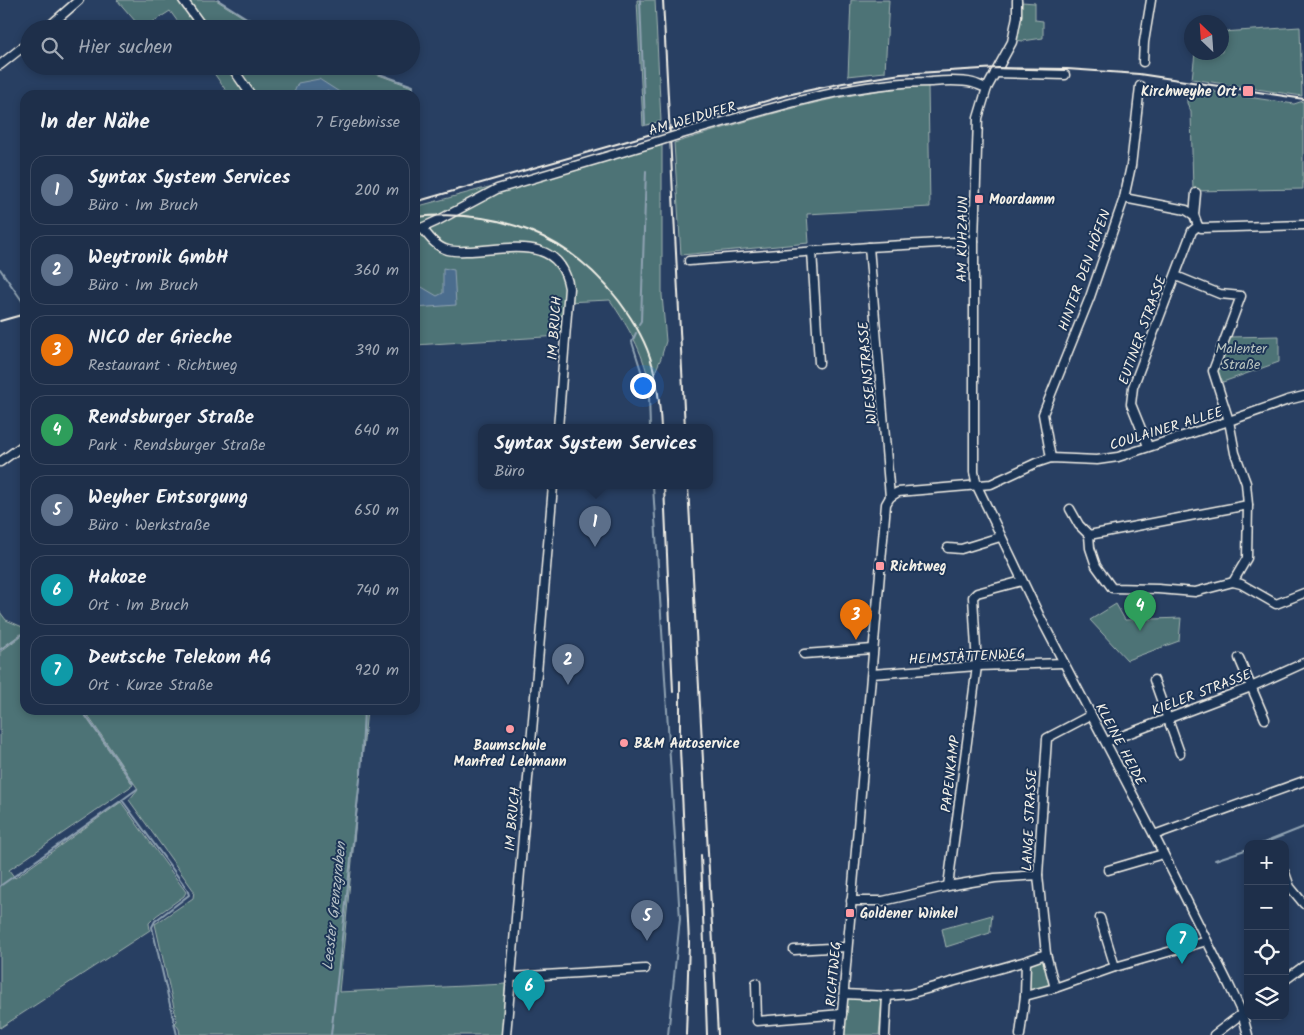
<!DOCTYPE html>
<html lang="de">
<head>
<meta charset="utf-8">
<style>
  body { margin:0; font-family:Kalam,sans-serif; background:#2b3b54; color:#f1f3f6 }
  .controls { position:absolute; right:15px; bottom:15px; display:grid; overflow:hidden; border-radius:10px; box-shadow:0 2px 8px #0003 }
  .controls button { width:45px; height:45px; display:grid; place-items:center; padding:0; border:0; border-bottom:1px solid #3c4a62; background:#1e2f4a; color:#f1f3f6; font:25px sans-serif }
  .compass { position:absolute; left:1184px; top:15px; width:45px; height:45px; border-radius:50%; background:#1e2f4a; box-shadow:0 2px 8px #0003; rotate:335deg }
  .you { position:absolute; left:642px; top:385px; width:18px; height:18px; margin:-12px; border:4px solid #fff; border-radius:50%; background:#1a73e8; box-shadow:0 0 0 8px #1a73e833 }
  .badge { display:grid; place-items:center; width:32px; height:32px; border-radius:50%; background:#e69b98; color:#fff; font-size:16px; font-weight:700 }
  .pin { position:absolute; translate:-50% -41px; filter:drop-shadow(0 1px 2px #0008) }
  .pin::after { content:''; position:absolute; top:26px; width:18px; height:15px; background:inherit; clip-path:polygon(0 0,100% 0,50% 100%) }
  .popup { position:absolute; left:478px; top:424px; width:235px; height:65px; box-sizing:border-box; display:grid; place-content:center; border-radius:10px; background:#1e2f4a; filter:drop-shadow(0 1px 4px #0005); font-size:16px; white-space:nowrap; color:#a1a9b5 }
  .popup b { font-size:19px; color:#f1f3f6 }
  .popup::after { content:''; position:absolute; left:50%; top:100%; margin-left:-10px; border:10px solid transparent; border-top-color:#1e2f4a }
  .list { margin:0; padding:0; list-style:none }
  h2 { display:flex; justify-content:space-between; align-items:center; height:65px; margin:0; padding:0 20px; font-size:21px }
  h2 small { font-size:16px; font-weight:400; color:#a1a9b5 }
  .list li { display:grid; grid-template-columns:32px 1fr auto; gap:15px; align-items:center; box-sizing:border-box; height:70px; margin:0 10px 10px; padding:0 10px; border:1px solid #3c4a62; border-radius:15px }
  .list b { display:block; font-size:19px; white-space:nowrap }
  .list p { margin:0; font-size:16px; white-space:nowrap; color:#a1a9b5 }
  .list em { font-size:16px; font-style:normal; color:#a1a9b5 }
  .icon { flex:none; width:28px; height:28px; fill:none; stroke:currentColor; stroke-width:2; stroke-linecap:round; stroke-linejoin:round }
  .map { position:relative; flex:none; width:1304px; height:1035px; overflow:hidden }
  .search { position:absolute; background:#1e2f4a; box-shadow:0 2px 8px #0003; left:20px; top:20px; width:400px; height:55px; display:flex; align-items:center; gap:12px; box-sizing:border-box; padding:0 18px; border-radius:28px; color:#a1a9b5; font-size:19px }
  .panel { position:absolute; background:#1e2f4a; box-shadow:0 2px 8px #0003; left:20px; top:90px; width:400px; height:625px; border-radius:15px }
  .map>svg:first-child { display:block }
  .green { fill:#4d7376; stroke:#a0b2af }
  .water { fill:#4b6d8e; stroke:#8fa2b2 }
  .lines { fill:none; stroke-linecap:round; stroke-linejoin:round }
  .stream { stroke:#8fa2b2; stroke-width:2 }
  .minor-casing { stroke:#f4f1e8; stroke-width:11 }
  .minor { stroke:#1d3557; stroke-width:8 }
  .rail { stroke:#f4f1e8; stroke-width:2 }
  .minor-bridge-casing { stroke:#f4f1e8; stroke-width:11; stroke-linecap:butt }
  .minor-bridge { stroke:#1d3557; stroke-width:8 }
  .poi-dot { fill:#ff9aa2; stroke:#1d3557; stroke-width:2 }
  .labels { text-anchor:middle; stroke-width:4; stroke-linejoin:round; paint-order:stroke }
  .poi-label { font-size:14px; font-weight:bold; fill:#f4f1e8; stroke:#1d3557; text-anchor:start }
  .street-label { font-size:14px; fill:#f4f1e8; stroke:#1d3557 }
  .park-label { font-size:14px; fill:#bac5c0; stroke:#1d3557 }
  .water-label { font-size:15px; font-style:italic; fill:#b9c3c8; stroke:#1d3557 }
</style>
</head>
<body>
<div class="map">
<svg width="1304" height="1035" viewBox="0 0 1304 1035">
  <rect width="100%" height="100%" fill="#283f62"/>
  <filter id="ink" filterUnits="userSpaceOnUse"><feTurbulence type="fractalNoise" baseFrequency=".02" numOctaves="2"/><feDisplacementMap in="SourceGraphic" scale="10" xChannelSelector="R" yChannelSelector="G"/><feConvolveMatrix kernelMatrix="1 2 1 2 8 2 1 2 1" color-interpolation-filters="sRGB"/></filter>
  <g filter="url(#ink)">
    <!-- green -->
    <g class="green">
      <path d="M 117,0 L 216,0 L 262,29 L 183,29 L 170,11 L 142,29 Z"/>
      <path d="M 637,0 L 655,0 L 661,121 L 643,126 Z"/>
      <path d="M 851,0 L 889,0 L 885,72 L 848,76 Z"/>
      <path d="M 1022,2 L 1035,3 L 1035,20 L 1043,21 L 1043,38 L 1023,41 L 1015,40 Z"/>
      <path d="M 1300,27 L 1302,96 L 1192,79 L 1195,53 L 1222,52 L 1222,32 Z"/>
      <path d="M 209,66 L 354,66 L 412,87 L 412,95 L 229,95 Z"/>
      <path d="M 928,86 L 930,207 L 807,214 L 809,243 L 681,255 L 674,143 C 757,118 842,90 928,86 Z"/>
      <path d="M 1187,86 L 1203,87 L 1208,92 L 1209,87 L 1215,92 L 1294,104 L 1303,101 L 1303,189 L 1193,191 L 1191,112 L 1187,103 Z"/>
      <path d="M 662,145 L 662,295 L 666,341 L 661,358 L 650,384 C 641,348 630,330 610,300 L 565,302 L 561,336 L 415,345 L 415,207 L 500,184 L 614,150 L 617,158 Z"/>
      <path d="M 1279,336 L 1279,362 L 1223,382 L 1221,378 L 1218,378 L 1216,372 L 1228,337 Z"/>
      <path d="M 1116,604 L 1125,620 L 1181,618 L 1179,641 L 1127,660 L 1090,620 Z"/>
      <path d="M 0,612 L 6,620 L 25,628 L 25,631 L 0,649 Z"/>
      <path d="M 25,633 L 25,710 L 81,710 L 133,785 L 9,870 L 15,878 L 121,802 L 186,892 L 184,896 L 156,916 L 149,923 L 150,930 L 0,1028 L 0,652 Z"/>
      <path d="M 84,710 L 367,710 L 339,992 L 506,984 L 502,1035 L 180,1035 L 179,1029 L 175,1023 L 177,1021 L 155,924 L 193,898 L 194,891 L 129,800 L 138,789 Z"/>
      <path d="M 992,915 L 990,933 L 946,947 L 942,929 Z"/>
      <path d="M 1045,955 L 1054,987 L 1026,995 L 1026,961 Z"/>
      <path d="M 847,995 L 882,999 L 879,1035 L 844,1035 Z"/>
    </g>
    <!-- water -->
    <g class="water">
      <path d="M 319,79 L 344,95 L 333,95 L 327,91 L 318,93 L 317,95 L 293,95 L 298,83 Z"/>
      <path d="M 443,268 L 454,270 L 456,305 L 415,308 L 415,283 L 437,296 L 443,293 Z"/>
    </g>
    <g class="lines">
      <!-- stream -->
      <g class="stream">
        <path d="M 218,0 L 264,29"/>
        <path d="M 640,0 L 645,124"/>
        <path d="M 357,66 L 413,86 L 412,95"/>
        <path d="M 0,269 L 25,305"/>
        <path d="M 639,324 L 641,321 L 646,171"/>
        <path d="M 636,333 L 632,342 L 649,396 L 650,428"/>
        <path d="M 653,486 L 680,919 L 668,1035"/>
        <path d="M 0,650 L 25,632"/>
        <path d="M 82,710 L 133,783"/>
        <path d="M 361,774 L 364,710"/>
        <path d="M 137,789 L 122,800 L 187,889 L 189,895 L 155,921 L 152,927 L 177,1035"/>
        <path d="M 1261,844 L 1304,827"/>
        <path d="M 1215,860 L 1248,849"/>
        <path d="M 0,886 L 122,800"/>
        <path d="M 331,1035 L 360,779"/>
      </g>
      <defs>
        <g id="minor">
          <path d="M 183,0 L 204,29"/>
          <path d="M 1017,0 L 1017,16 L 1012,42 L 987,88 L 978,118 L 974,240 L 974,472 L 977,486 L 1039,615 L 1154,835 L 1229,985 L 1242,1013 L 1248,1035"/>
          <path d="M 46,29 L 79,0"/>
          <path d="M 1143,62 L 1144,42 L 1151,0"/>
          <path d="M 0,65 L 29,42"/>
          <path d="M 231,66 L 251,95"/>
          <path d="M 995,73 L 1065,75"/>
          <path d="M 678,135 C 760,112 845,82 931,82 C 944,81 960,80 973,83 C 977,84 982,87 987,88"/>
          <path d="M 1124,198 L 1186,210 L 1194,215"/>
          <path d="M 1198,226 L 1201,228 L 1304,225"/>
          <path d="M 422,228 C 429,237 436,247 448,250 C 456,252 464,251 471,251 C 511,249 560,235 569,288 L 558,428"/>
          <path d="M 415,231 L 437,221 L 497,189 L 656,142"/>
          <path d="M 869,247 L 890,497"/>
          <path d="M 812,251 L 819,363"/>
          <path d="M 689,261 L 869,247 L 974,241"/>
          <path d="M 1148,446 L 1131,404 L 1133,387 L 1192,231 L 1198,226 L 1194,215 L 1196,193"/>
          <path d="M 1051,458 L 1043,414 L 1090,297 L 1124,198 L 1131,166 L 1140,86"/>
          <path d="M 0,462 L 25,444"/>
          <path d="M 1070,509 L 1079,525 L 1089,535 L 1090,548 L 1096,566 L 1112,588 L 1158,589 L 1195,592 L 1233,582 L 1247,558 L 1248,505 L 1246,483 L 1235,453 L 1229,421 L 1213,371 L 1241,296 L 1220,294 L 1176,276"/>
          <path d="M 1089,535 L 1248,505"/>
          <path d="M 948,548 L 961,549 L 1000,537"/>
          <path d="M 1233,582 L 1241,584 L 1276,604 L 1304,593"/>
          <path d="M 804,654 L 873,649"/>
          <path d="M 1239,658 L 1265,719"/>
          <path d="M 872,674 L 977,666 L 1064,663"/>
          <path d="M 1154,680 L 1180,753"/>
          <path d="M 1106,742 L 1251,687 L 1304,663"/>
          <path d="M 1154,835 L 1304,781"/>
          <path d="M 1108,870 L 1163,854"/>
          <path d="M 1285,873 L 1290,887 L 1304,904"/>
          <path d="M 948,886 L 977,666 L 973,597 L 977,593 L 1022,581"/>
          <path d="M 851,901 L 883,901 L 948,886 L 995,878 L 1038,875"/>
          <path d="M 1100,918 L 1115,967"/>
          <path d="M 794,950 L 847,947"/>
          <path d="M 511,977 L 645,969"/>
          <path d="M 1285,980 L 1304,966"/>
          <path d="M 756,983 L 757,1021 L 842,1014"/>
          <path d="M 1055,988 L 1046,954 L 1038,875 L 1047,738 L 1091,715"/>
          <path d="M 844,994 L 887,996 L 909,994 L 1026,961"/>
          <path d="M 1025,996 L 1055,988 L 1115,967 L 1207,941"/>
          <path d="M 506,1035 L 553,486"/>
          <path d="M 840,1035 L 886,504 L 890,497 L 898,492 L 991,484 L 1036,463 L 1051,458 L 1097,460 L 1118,457 L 1229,421 L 1288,400 L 1304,396"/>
          <path d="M 885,1035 L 887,996"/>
          <path d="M 1020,1035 L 1025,996 L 1026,961 L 1046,954"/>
          <path d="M 1214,1035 L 1248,1009"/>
        </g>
      </defs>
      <!-- minor casing -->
      <use href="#minor" class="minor-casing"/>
      <!-- minor -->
      <use href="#minor" class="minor"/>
      <!-- rail -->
      <g class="rail">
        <path d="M 663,0 L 685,428"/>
        <path d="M 415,202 L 787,95 L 843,83 L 901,74 L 998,68 L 1067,69 L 1139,74 L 1304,99"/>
        <path d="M 415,217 C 497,208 568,234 619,301 C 633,320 646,341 652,364 C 658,385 660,407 661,428"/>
        <path d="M 0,321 L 25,314"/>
        <path d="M 664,486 L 673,692"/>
        <path d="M 688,486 L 718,1035"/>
        <path d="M 680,681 L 680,749 L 689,943 L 686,1035"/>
        <path d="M 701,855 L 707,1035"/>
      </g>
      <defs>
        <path id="minor-bridge" d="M 656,142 L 678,135"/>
      </defs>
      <!-- minor-bridge casing -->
      <use href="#minor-bridge" class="minor-bridge-casing"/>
      <!-- minor-bridge -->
      <use href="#minor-bridge" class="minor-bridge"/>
    </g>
  </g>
  <!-- markers -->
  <g class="poi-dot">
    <rect x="1242" y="85" width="12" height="12" rx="2.5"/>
    <rect x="974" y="194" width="10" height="10" rx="2.5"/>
    <rect x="875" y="561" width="10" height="10" rx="2.5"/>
    <circle cx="510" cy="729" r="5"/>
    <circle cx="624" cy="743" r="5"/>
    <rect x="845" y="908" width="10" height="10" rx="2.5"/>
  </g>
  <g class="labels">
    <!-- poi labels -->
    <g class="poi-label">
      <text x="1237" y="96" text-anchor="end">Kirchweyhe Ort</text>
      <text x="989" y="204">Moordamm</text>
      <text x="890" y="571">Richtweg</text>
      <text x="634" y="748">B&amp;M Autoservice</text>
      <text x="510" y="750" text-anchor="middle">Baumschule<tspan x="510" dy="16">Manfred Lehmann</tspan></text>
      <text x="860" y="918">Goldener Winkel</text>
    </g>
    <!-- street labels -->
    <g class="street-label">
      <text transform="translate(692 118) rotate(-16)" y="5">AM WEIDUFER</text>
      <text transform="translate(962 239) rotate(-89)" y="5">AM KUHZAUN</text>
      <text transform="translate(1084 270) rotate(-70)" y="5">HINTER DEN HÖFEN</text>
      <text transform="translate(554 328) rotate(-86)" y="5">IM BRUCH</text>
      <text transform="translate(1142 330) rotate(-70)" y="5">EUTINER STRASSE</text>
      <text transform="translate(867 373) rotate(-95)" y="5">WIESENSTRASSE</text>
      <text transform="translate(1166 428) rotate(-17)" y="5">COULAINER ALLEE</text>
      <text transform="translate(967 656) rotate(-3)" y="5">HEIMSTÄTTENWEG</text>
      <text transform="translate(1201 692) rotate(-21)" y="5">KIELER STRASSE</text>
      <text transform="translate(1121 744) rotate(62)" y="5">KLEINE HEIDE</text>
      <text transform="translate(950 774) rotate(-83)" y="5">PAPENKAMP</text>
      <text transform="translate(512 819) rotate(-85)" y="5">IM BRUCH</text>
      <text transform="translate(1029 820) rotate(-87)" y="5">LANGE STRASSE</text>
      <text transform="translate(833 974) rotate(-85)" y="5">RICHTWEG</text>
    </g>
    <!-- park labels -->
    <g class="park-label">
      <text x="1241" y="353">Malenter<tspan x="1241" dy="16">Straße</tspan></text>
    </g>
    <!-- water labels -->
    <g class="water-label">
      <text transform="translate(334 906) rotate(-84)" y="5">Leester Grenzgraben</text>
    </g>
  </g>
</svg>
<div class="controls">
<button>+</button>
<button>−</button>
<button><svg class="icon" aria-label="locate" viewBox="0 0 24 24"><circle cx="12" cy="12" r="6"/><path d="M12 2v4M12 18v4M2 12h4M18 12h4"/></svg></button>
<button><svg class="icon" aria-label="layers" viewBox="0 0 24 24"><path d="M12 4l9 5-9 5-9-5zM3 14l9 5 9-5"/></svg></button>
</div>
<svg class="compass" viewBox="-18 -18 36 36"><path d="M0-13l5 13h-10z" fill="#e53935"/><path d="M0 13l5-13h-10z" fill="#a1a9b5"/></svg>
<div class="you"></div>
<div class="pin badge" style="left:595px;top:547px;background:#5c6f8a">1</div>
<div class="popup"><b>Syntax System Services</b>Büro</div>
<div class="pin badge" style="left:568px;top:685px;background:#5c6f8a">2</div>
<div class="pin badge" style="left:856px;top:640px;background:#e8710a">3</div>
<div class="pin badge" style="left:1140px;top:631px;background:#2e9e5b">4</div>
<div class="pin badge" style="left:647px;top:941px;background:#5c6f8a">5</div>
<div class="pin badge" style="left:529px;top:1011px;background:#0f9aa8">6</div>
<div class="pin badge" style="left:1182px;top:964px;background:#0f9aa8">7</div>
<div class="search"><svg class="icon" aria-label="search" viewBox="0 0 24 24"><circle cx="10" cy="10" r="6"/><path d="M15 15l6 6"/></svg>Hier suchen</div>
<section class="panel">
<h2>In der Nähe<small>7 Ergebnisse</small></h2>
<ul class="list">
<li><span class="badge" style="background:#5c6f8a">1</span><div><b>Syntax System Services</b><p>Büro · Im Bruch</p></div><em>200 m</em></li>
<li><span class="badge" style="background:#5c6f8a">2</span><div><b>Weytronik GmbH</b><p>Büro · Im Bruch</p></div><em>360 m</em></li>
<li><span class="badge" style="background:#e8710a">3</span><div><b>NICO der Grieche</b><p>Restaurant · Richtweg</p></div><em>390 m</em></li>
<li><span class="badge" style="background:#2e9e5b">4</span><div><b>Rendsburger Straße</b><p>Park · Rendsburger Straße</p></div><em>640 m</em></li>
<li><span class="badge" style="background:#5c6f8a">5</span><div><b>Weyher Entsorgung</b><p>Büro · Werkstraße</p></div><em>650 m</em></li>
<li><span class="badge" style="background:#0f9aa8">6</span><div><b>Hakoze</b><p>Ort · Im Bruch</p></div><em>740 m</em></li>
<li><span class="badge" style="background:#0f9aa8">7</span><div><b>Deutsche Telekom AG</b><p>Ort · Kurze Straße</p></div><em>920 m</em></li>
</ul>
</section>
</div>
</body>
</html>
